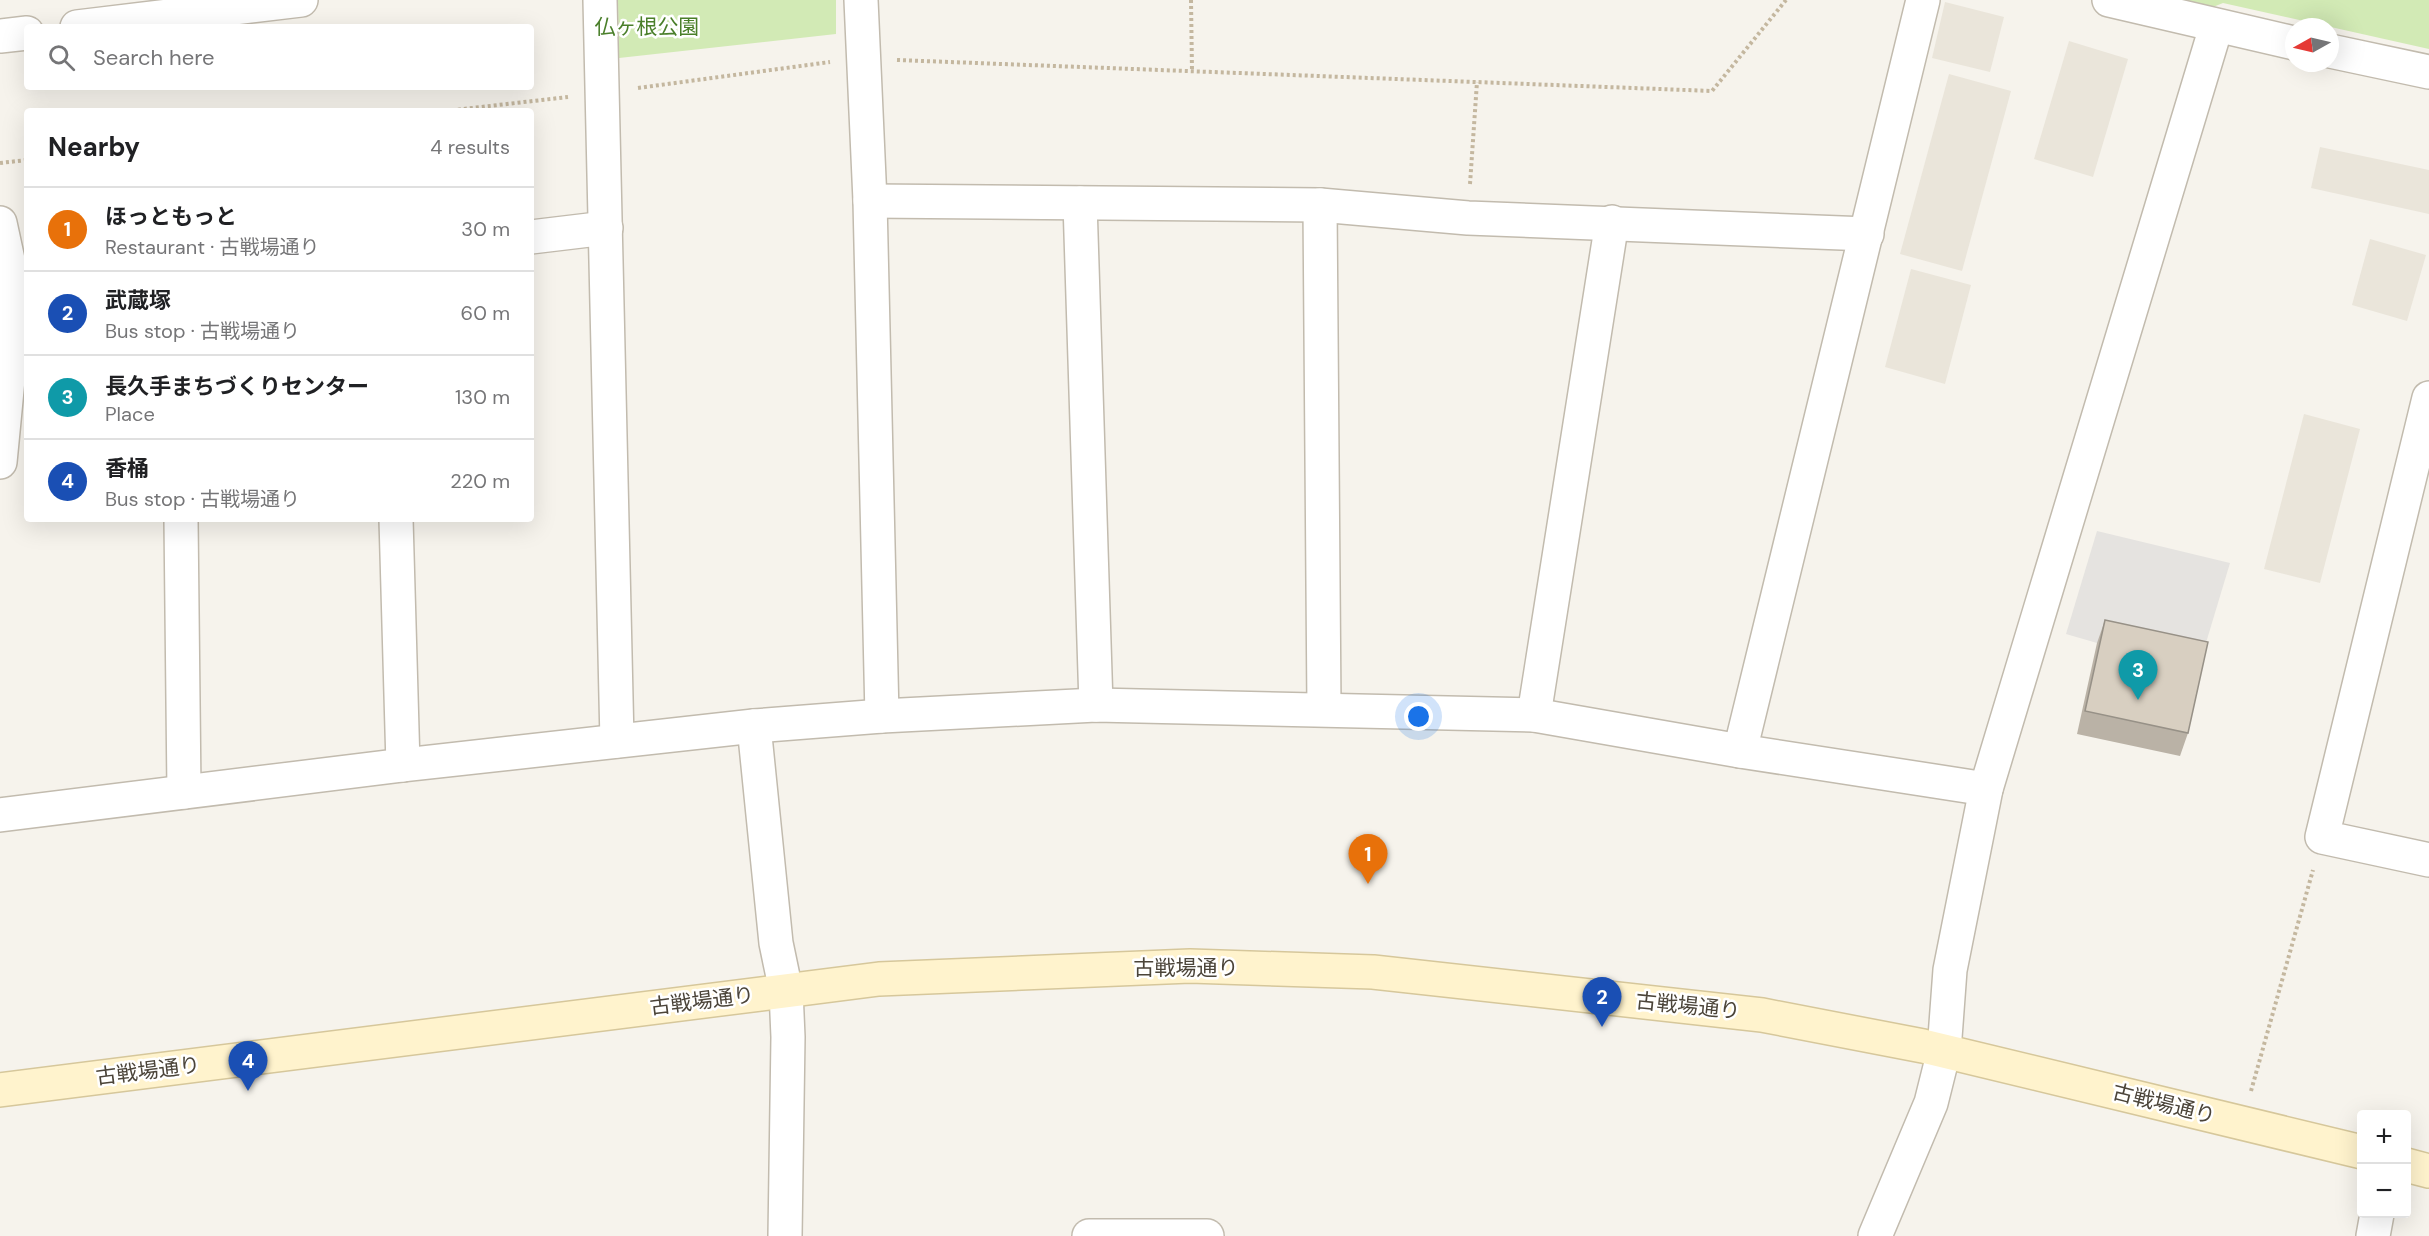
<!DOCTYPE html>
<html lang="en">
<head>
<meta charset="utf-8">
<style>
  body { margin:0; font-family:"DM Sans","Noto Sans JP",sans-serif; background:#f6f6f6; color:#202124 }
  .controls { position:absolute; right:18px; bottom:18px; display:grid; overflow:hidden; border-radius:6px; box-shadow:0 6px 24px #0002 }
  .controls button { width:54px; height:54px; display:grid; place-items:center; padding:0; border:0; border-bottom:2px solid #e0e0e0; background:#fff; color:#202124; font:30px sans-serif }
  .compass { position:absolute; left:2285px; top:18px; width:54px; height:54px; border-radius:50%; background:#fff; box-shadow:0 6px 24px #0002; rotate:262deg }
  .you { position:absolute; left:1419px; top:717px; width:21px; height:21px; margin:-15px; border:4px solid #fff; border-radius:50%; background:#1a73e8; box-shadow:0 0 0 9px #1a73e833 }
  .badge { display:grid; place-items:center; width:39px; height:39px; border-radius:50%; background:#d93025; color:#fff; font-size:20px; font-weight:700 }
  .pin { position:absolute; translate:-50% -50px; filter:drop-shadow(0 2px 3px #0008) }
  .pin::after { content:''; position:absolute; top:32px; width:21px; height:18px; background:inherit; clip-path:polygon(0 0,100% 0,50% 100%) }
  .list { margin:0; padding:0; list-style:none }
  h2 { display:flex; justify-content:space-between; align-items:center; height:78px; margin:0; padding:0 24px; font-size:26px }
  h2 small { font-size:20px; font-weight:400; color:#757577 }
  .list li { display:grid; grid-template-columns:39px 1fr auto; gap:18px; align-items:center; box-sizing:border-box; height:84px; padding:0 24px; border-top:2px solid #e0e0e0 }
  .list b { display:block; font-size:22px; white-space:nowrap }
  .list p { margin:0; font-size:20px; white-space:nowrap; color:#757577 }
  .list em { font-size:20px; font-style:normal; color:#757577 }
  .icon { flex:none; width:33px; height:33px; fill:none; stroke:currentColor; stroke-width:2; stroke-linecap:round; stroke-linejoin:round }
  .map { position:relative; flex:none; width:2429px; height:1236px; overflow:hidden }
  .search { position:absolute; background:#fff; box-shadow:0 6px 24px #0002; left:24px; top:24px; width:510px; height:66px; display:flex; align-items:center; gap:15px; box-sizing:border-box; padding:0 21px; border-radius:6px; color:#757577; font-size:22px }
  .panel { position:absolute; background:#fff; box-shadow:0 6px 24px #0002; left:24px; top:108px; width:510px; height:414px; border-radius:6px }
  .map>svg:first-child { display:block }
  .residential { fill:#eae5da }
  .green { fill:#d2eab5 }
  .parking { fill:#e5e3e0 }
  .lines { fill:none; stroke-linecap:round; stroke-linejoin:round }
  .street-casing { stroke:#c2bbae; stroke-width:36 }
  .secondary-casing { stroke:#d6c79b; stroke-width:36 }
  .path { stroke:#c4b79f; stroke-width:4; stroke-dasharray:3 3; stroke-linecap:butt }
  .street { stroke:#fff; stroke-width:33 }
  .secondary { stroke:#fff3cd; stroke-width:33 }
  .wall { fill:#bab2a6 }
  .building { fill:#d8cfc1; stroke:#979187; stroke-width:1.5 }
  .labels { text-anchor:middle; stroke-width:5; stroke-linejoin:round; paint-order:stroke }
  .park-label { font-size:21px; fill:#4a7f2a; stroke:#fff }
  .street-label { font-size:21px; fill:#4b4439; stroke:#fff }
</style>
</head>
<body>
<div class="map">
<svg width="2429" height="1236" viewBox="0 0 2429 1236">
  <rect width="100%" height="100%" fill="#f6f3ec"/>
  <!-- residential -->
  <g class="residential">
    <path d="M 1945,2 L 2004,17 L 1990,72 L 1932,58 Z"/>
    <path d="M 2069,41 L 2128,59 L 2093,177 L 2034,159 Z"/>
    <path d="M 1949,74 L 2011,91 L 1962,271 L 1900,254 Z"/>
    <path d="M 2320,147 L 2429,170 L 2429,214 L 2311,188 Z"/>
    <path d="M 2370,239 L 2426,255 L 2407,321 L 2352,305 Z"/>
    <path d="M 1911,269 L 1971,285 L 1945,384 L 1885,367 Z"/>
    <path d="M 2304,414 L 2360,429 L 2320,583 L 2264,569 Z"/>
  </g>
  <!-- green -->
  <g class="green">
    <path d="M 618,0 L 836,0 L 836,34 L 619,58 Z"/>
    <path d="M 2182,0 L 2429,0 L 2429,49 L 2223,3 L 2213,7 Z"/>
  </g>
  <!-- parking -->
  <path class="parking" d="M 2097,531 L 2230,563 L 2199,666 L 2097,643 L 2066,634 Z"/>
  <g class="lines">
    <defs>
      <g id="street">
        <path d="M 600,0 L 617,741"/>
        <path d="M 861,0 L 870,201 L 882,716"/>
        <path d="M 2109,0 L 2294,43"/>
        <path d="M 77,27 L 301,0"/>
        <path d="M 0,36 L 27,33"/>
        <path d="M 2330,51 L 2429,72"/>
        <path d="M 870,201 L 1320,205 L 1468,218 L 1867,234"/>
        <path d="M 1080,203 L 1096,705"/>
        <path d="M 1320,205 L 1324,709"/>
        <path d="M 0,223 L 16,297 L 0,462"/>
        <path d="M 531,237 L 606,228"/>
        <path d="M 2429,398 L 2322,837 L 2429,860"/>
        <path d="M 181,519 L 184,792"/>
        <path d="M 396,519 L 403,765"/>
        <path d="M 1534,715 L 1612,222"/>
        <path d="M 754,726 L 776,943 L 786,991 L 788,1037 L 785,1236"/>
        <path d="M 1740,751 L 1923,0"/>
        <path d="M 0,815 L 403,765 L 754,726 L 882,716 L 1096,705 L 1534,715 L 1740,751 L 1986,789"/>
        <path d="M 1089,1236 L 1207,1236"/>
        <path d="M 1875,1236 L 1931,1103 L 1944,1051 L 1950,970 L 1986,789 L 2216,27"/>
        <path d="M 2373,1236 L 2377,1214"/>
      </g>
      <g id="secondary">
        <path d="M 0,1090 L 879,979 L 1190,966 L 1373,972 L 1762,1015 L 1923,1046 L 2362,1152"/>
        <path d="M 2406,1165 L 2429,1171"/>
      </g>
    </defs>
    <!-- street casing -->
    <use href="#street" class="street-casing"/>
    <!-- secondary casing -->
    <use href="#secondary" class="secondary-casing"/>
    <!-- path -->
    <g class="path">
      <path d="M 1191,0 L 1192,71"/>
      <path d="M 897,60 L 1712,91 L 1786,0"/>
      <path d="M 638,88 L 830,62"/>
      <path d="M 446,111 L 568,97"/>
      <path d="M 0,163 L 27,160"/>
      <path d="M 1470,184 L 1477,82"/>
      <path d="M 2251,1091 L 2313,870"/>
    </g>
    <!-- street -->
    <use href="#street" class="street"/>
    <!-- secondary -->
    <use href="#secondary" class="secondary"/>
  </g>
  <!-- wall -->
  <path class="wall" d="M 2105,620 L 2188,733 L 2180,756 L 2077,734 L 2097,643 Z"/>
  <!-- building -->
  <path class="building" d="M 2105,620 L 2208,642 L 2188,733 L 2085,711 Z"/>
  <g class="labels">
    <!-- park labels -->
    <g class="park-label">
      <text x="647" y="34">仏ヶ根公園</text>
    </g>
    <!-- street labels -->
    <g class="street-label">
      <text x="1186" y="975">古戦場通り</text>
      <text transform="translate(702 1001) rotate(-7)" y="7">古戦場通り</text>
      <text transform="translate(1688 1006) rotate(6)" y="7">古戦場通り</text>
      <text transform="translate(148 1071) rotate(-7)" y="7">古戦場通り</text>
      <text transform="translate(2164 1104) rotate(14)" y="7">古戦場通り</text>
    </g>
  </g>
</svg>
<div class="controls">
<button>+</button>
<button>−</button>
</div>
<svg class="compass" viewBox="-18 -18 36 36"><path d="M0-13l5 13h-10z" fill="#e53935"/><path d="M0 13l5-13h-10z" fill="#757577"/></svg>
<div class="you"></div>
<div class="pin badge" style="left:1368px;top:884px;background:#e8710a">1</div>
<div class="pin badge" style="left:1602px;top:1027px;background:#1a4fb4">2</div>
<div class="pin badge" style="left:2138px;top:700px;background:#0f9aa8">3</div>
<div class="pin badge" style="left:248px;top:1091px;background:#1a4fb4">4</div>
<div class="search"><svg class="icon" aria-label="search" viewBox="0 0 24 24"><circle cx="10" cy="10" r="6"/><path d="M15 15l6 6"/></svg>Search here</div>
<section class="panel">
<h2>Nearby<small>4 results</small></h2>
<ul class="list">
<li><span class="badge" style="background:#e8710a">1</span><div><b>ほっともっと</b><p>Restaurant · 古戦場通り</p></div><em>30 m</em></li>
<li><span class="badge" style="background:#1a4fb4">2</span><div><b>武蔵塚</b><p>Bus stop · 古戦場通り</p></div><em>60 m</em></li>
<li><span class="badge" style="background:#0f9aa8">3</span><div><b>長久手まちづくりセンター</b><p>Place</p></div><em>130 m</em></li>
<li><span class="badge" style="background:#1a4fb4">4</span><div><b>香桶</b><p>Bus stop · 古戦場通り</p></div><em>220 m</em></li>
</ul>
</section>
</div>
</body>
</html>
